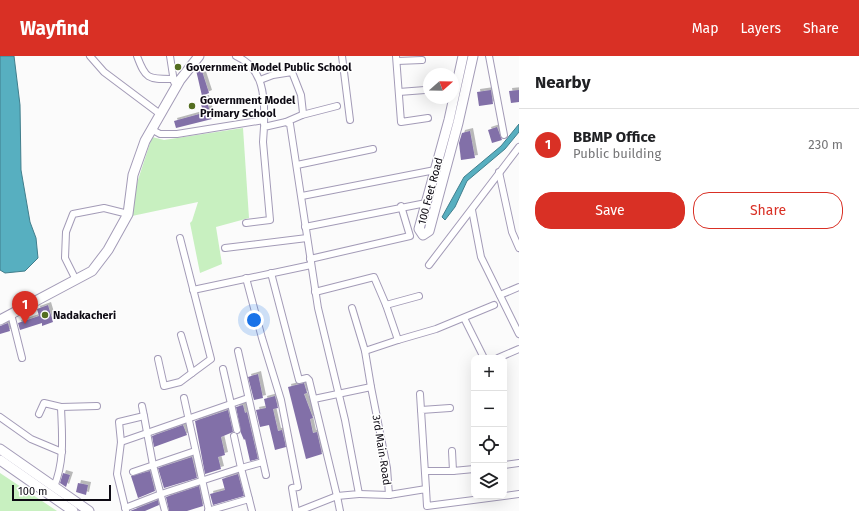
<!DOCTYPE html>
<html lang="en">
<head>
<meta charset="utf-8">
<style>
  body { margin:0; font-family:"Fira Sans",sans-serif; background:#f2f2f2; color:#202124 }
  .controls { position:absolute; right:12px; bottom:12px; display:grid; overflow:hidden; border-radius:8px; box-shadow:0 4px 16px #0002 }
  .controls button { width:36px; height:36px; display:grid; place-items:center; padding:0; border:0; border-bottom:1px solid #e0e0e0; background:#fff; color:#202124; font:20px sans-serif }
  .compass { position:absolute; left:423px; top:12px; width:36px; height:36px; border-radius:50%; background:#fff; box-shadow:0 4px 16px #0002; rotate:70deg }
  .scale { position:absolute; left:12px; bottom:10px; width:99px; box-sizing:border-box; padding-left:4px; border:2px solid #0d0a13; border-top:0; font-size:11px; line-height:14px; white-space:nowrap; color:#0d0a13; -webkit-text-stroke:3px #fff; paint-order:stroke }
  .you { position:absolute; left:254px; top:264px; width:14px; height:14px; margin:-10px; border:3px solid #fff; border-radius:50%; background:#1a73e8; box-shadow:0 0 0 6px #1a73e833 }
  .badge { display:grid; place-items:center; width:26px; height:26px; border-radius:50%; background:#d93025; color:#fff; font-size:13px; font-weight:700 }
  .pin { position:absolute; translate:-50% -33px; filter:drop-shadow(0 1px 2px #0008) }
  .pin::after { content:''; position:absolute; top:21px; width:14px; height:12px; background:inherit; clip-path:polygon(0 0,100% 0,50% 100%) }
  .list { margin:0; padding:0; list-style:none }
  h2 { display:flex; justify-content:space-between; align-items:center; height:52px; margin:0; padding:0 16px; font-size:17px }
  h2 small { font-size:13px; font-weight:400; color:#757577 }
  .list li { display:grid; grid-template-columns:26px 1fr auto; gap:12px; align-items:center; box-sizing:border-box; height:72px; padding:0 16px; border-top:1px solid #e0e0e0 }
  .list b { display:block; font-size:15px; white-space:nowrap }
  .list p { margin:0; font-size:13px; white-space:nowrap; color:#757577 }
  .list em { font-size:13px; font-style:normal; color:#757577 }
  .actions { display:flex; gap:8px; padding:12px 16px }
  .actions a { flex:1; padding:9px 0; border:1px solid #d93025; border-radius:16px; text-align:center; font-size:14px; color:#d93025 }
  .actions .main { background:#d93025; color:#fff }
  .icon { flex:none; width:22px; height:22px; fill:none; stroke:currentColor; stroke-width:2; stroke-linecap:round; stroke-linejoin:round }
  .map { position:relative; flex:none; width:519px; height:455px; overflow:hidden }
  header { display:flex; align-items:center; gap:24px; box-sizing:border-box; height:56px; padding:0 20px; background:#d93025; color:#fff }
  header strong { font-size:19px }
  nav { display:flex; gap:22px; margin-inline-start:auto; font-size:14px }
  main { display:flex }
  aside { flex:1; background:#fff }
  .map>svg:first-child { display:block }
  .green { fill:#c8f0c0 }
  .water { fill:#57afc0; stroke:#417e8c }
  .building { fill:#826fa8; filter:url(#shadow) }
  .lines { fill:none; stroke-linecap:round; stroke-linejoin:round }
  .street-casing { stroke:#a39bb7; stroke-width:8 }
  .secondary-casing { stroke:#a39bb7; stroke-width:11 }
  .street { stroke:#fff; stroke-width:6 }
  .secondary { stroke:#fff; stroke-width:9 }
  .poi-dot { fill:#546e21; stroke:#fff; stroke-width:1.5 }
  .labels { text-anchor:middle; stroke-width:3; stroke-linejoin:round; paint-order:stroke }
  .poi-label { font-size:11px; font-weight:bold; fill:#0d0a13; stroke:#fff; text-anchor:start }
  .street-label { font-size:11px; fill:#0d0a13; stroke:#fff }
</style>
</head>
<body>
<header>
<strong>Wayfind</strong>
<nav><a>Map</a><a>Layers</a><a>Share</a></nav>
</header>
<main>
<div class="map">
<svg width="519" height="455" viewBox="0 0 519 455">
  <defs>
    <filter id="shadow"><feDropShadow dx="3" dy="-3" stdDeviation="0" flood-color="#0004"/></filter>
  </defs>
  <rect width="100%" height="100%" fill="#fbfbfb"/>
  <!-- green -->
  <g class="green">
    <path d="M 243,72 L 249,162 L 216,171 L 222,208 L 200,217 L 190,167 L 192,165 L 198,146 L 132,160 L 136,130 L 152,81 L 164,84 Z"/>
    <path d="M 0,417 L 57,455 L 0,455 Z"/>
  </g>
  <!-- water -->
  <g class="water">
    <path d="M 0,0 L 14,0 L 20,49 L 21,114 L 30,166 L 36,182 L 38,202 L 25,215 L 5,217 L 0,214 Z"/>
    <path d="M 519,68 L 519,76 L 505,93 L 467,125 L 455,151 L 445,164 L 442,161 L 464,121 L 501,90 Z"/>
  </g>
  <!-- building -->
  <g class="building">
    <path d="M 201,12 L 209,37 L 202,40 L 196,14 Z"/>
    <path d="M 491,34 L 493,48 L 479,50 L 477,36 Z"/>
    <path d="M 519,34 L 519,46 L 511,47 L 509,35 Z"/>
    <path d="M 206,42 L 212,63 L 176,72 L 174,65 L 203,57 L 200,43 Z"/>
    <path d="M 497,71 L 502,84 L 492,87 L 488,74 Z"/>
    <path d="M 470,75 L 475,102 L 461,104 L 459,87 L 462,77 Z"/>
    <path d="M 48,249 L 53,266 L 42,270 L 42,267 L 20,274 L 18,267 L 39,260 L 37,253 Z"/>
    <path d="M 8,267 L 10,275 L 0,278 L 0,270 Z"/>
    <path d="M 258,318 L 263,342 L 254,344 L 248,321 Z"/>
    <path d="M 304,327 L 307,337 L 304,338 L 313,362 L 310,363 L 313,377 L 317,376 L 322,398 L 306,403 L 288,331 Z"/>
    <path d="M 275,340 L 278,352 L 273,353 L 278,375 L 282,374 L 286,391 L 275,394 L 269,369 L 260,371 L 256,354 L 266,352 L 264,343 Z"/>
    <path d="M 243,349 L 245,357 L 247,356 L 258,403 L 250,405 L 245,383 L 244,384 L 241,377 L 236,351 Z"/>
    <path d="M 228,354 L 233,376 L 221,381 L 225,399 L 218,401 L 221,413 L 205,418 L 195,365 Z"/>
    <path d="M 183,369 L 187,379 L 154,391 L 152,380 Z"/>
    <path d="M 192,401 L 197,422 L 164,432 L 158,412 Z"/>
    <path d="M 150,415 L 155,435 L 138,442 L 131,420 Z"/>
    <path d="M 63,417 L 70,419 L 66,431 L 60,427 Z"/>
    <path d="M 238,418 L 244,440 L 213,449 L 210,438 L 225,434 L 222,423 Z"/>
    <path d="M 78,427 L 88,429 L 86,439 L 76,436 Z"/>
    <path d="M 199,430 L 203,450 L 187,455 L 169,455 L 166,441 Z"/>
    <path d="M 158,444 L 159,449 L 145,455 L 130,455 Z"/>
  </g>
  <g class="lines">
    <defs>
      <g id="street">
        <path d="M 90,0 L 104,16 L 160,58"/>
        <path d="M 137,0 C 146,24 148,23 174,23"/>
        <path d="M 170,0 L 174,26"/>
        <path d="M 236,0 C 264,12 265,42 264,68"/>
        <path d="M 342,0 L 350,64"/>
        <path d="M 396,0 L 401,66 L 428,62"/>
        <path d="M 489,0 L 504,79"/>
        <path d="M 397,5 L 422,4"/>
        <path d="M 260,24 L 273,19 L 292,16 L 301,39 L 303,57 L 302,59 L 286,66"/>
        <path d="M 399,36 L 425,34"/>
        <path d="M 302,59 L 337,50"/>
        <path d="M 151,73 L 160,78 L 177,78 L 264,64"/>
        <path d="M 297,109 L 373,93"/>
        <path d="M 499,116 L 512,176 L 519,192"/>
        <path d="M 302,140 L 435,114"/>
        <path d="M 472,154 L 481,201 L 519,278"/>
        <path d="M 246,167 L 270,164 L 263,86 L 264,71 L 286,66 L 290,68 L 318,252 L 345,364 L 359,438 L 337,440 L 309,324 L 307,322 L 299,324 L 271,217"/>
        <path d="M 305,171 L 426,147"/>
        <path d="M 180,182 L 211,303 L 192,317 L 181,279"/>
        <path d="M 225,192 L 307,182"/>
        <path d="M 310,203 L 410,180 L 401,150"/>
        <path d="M 429,209 L 519,91"/>
        <path d="M 246,222 L 262,282 L 281,344 L 298,431 L 292,432 L 296,455"/>
        <path d="M 76,224 L 65,202 L 66,176 L 73,158 L 104,152 L 128,158"/>
        <path d="M 193,234 L 311,209"/>
        <path d="M 315,236 L 374,221 L 386,249 L 419,240"/>
        <path d="M 500,239 L 519,231"/>
        <path d="M 386,249 L 398,284 L 436,273 L 494,249"/>
        <path d="M 352,252 L 365,295 L 398,284"/>
        <path d="M 11,258 L 22,302"/>
        <path d="M 464,262 L 484,302"/>
        <path d="M 238,295 L 266,419"/>
        <path d="M 365,295 L 371,331"/>
        <path d="M 498,302 L 519,293"/>
        <path d="M 158,303 L 164,330 L 180,326 L 192,317"/>
        <path d="M 223,313 L 237,374"/>
        <path d="M 420,338 L 421,354"/>
        <path d="M 184,342 L 209,455"/>
        <path d="M 314,343 L 371,331 L 387,412 L 389,439 L 426,433 L 427,450 L 519,438"/>
        <path d="M 142,350 L 144,360"/>
        <path d="M 39,358 L 44,347 L 61,351"/>
        <path d="M 0,361 L 31,383 L 62,396"/>
        <path d="M 121,386 L 248,342"/>
        <path d="M 452,395 L 453,415 L 474,413"/>
        <path d="M 504,409 L 519,407"/>
        <path d="M 425,415 L 453,415"/>
        <path d="M 133,416 L 195,395"/>
        <path d="M 54,431 C 65,404 62,379 61,351 L 97,350"/>
        <path d="M 426,433 L 421,354 L 450,352"/>
        <path d="M 359,438 L 389,439"/>
        <path d="M 249,443 L 241,412 L 263,406"/>
        <path d="M 125,452 L 161,438 L 241,412 L 234,380"/>
        <path d="M 126,455 L 117,418 L 121,386 L 119,366 L 144,360 L 153,409 L 165,455"/>
        <path d="M 208,455 L 249,443 L 252,455"/>
        <path d="M 299,455 L 337,440 L 340,455"/>
      </g>
      <g id="secondary">
        <path d="M 463,0 L 449,64 L 419,173 L 423,179 L 429,175 L 458,67 L 473,0"/>
        <path d="M 0,264 L 92,215 L 108,194 L 128,158 L 133,119 L 145,85 L 180,24 L 199,0"/>
        <path d="M 0,393 L 89,455"/>
        <path d="M 0,404 L 73,455"/>
      </g>
    </defs>
    <!-- street casing -->
    <use href="#street" class="street-casing"/>
    <!-- secondary casing -->
    <use href="#secondary" class="secondary-casing"/>
    <!-- street -->
    <use href="#street" class="street"/>
    <!-- secondary -->
    <use href="#secondary" class="secondary"/>
  </g>
  <!-- markers -->
  <g class="poi-dot">
    <circle cx="178" cy="11" r="4"/>
    <circle cx="192" cy="50" r="4"/>
    <circle cx="45" cy="259" r="4"/>
  </g>
  <g class="labels">
    <!-- poi labels -->
    <g class="poi-label">
      <text x="186" y="15">Government Model Public School</text>
      <text x="200" y="48">Government Model<tspan x="200" dy="13">Primary School</tspan></text>
      <text x="53" y="263">Nadakacheri</text>
    </g>
    <!-- street labels -->
    <g class="street-label">
      <text transform="translate(430 135) rotate(-75)" y="4">100 Feet Road</text>
      <text transform="translate(382 394) rotate(81)" y="4">3rd Main Road</text>
    </g>
  </g>
</svg>
<div class="controls">
<button>+</button>
<button>−</button>
<button><svg class="icon" aria-label="locate" viewBox="0 0 24 24"><circle cx="12" cy="12" r="6"/><path d="M12 2v4M12 18v4M2 12h4M18 12h4"/></svg></button>
<button><svg class="icon" aria-label="layers" viewBox="0 0 24 24"><path d="M12 4l9 5-9 5-9-5zM3 14l9 5 9-5"/></svg></button>
</div>
<svg class="compass" viewBox="-18 -18 36 36"><path d="M0-13l5 13h-10z" fill="#e53935"/><path d="M0 13l5-13h-10z" fill="#757577"/></svg>
<div class="scale">100 m</div>
<div class="you"></div>
<div class="pin badge" style="left:25px;top:268px">1</div>
</div>
<aside>
<h2>Nearby<small></small></h2>
<ul class="list">
<li><span class="badge">1</span><div><b>BBMP Office</b><p>Public building</p></div><em>230 m</em></li>
</ul>
<div class="actions"><a class="main">Save</a><a>Share</a></div>
</aside>
</main>
</body>
</html>
